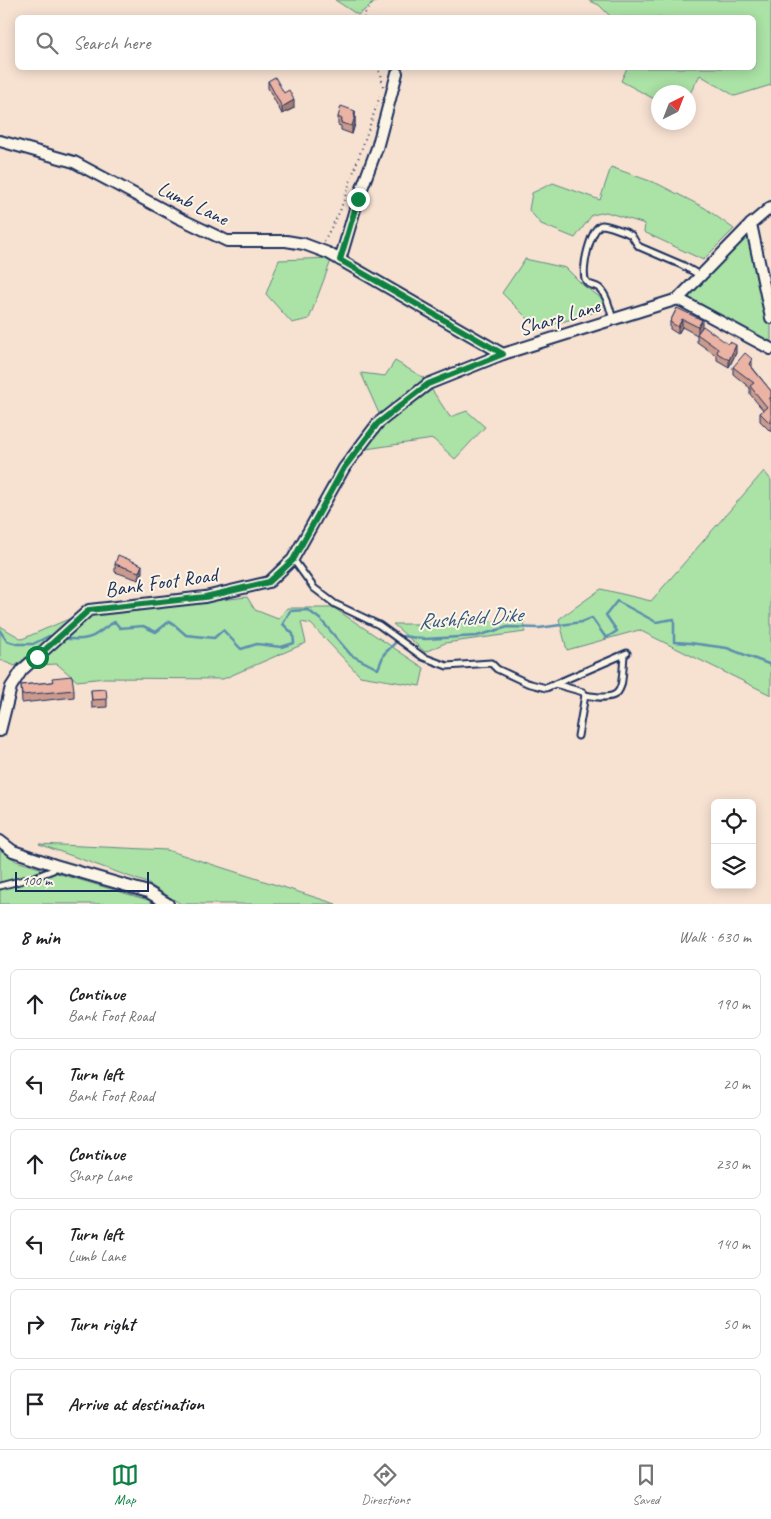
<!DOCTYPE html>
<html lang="en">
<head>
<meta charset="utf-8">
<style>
  body { margin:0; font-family:Caveat,sans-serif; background:#f2f2f2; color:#202124 }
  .controls { position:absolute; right:15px; bottom:15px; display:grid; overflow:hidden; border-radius:8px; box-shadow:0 2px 12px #0003 }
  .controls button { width:45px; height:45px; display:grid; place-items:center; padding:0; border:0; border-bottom:1px solid #e0e0e0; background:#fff; color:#202124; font:25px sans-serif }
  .compass { position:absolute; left:651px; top:85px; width:45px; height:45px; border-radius:50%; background:#fff; box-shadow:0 2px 12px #0003; rotate:42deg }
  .scale { position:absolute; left:15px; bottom:12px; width:134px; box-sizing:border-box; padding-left:5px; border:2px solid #1b2f5e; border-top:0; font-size:14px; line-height:18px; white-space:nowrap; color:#1b2f5e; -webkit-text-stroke:4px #fcf5e5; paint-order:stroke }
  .stop { position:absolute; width:15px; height:15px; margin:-11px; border:4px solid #0b8043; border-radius:50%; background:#fff }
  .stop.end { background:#0b8043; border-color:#fff; box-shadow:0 1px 5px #0008 }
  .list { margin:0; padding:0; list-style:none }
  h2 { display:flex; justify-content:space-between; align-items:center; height:65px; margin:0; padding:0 20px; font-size:21px }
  h2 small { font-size:16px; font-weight:400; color:#757577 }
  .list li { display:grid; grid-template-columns:32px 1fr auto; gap:15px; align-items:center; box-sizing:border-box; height:70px; margin:0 10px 10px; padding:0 10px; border:1px solid #e0e0e0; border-radius:8px }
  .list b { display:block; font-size:19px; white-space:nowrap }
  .list p { margin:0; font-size:16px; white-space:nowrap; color:#757577 }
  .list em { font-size:16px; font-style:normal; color:#757577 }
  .icon { flex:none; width:28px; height:28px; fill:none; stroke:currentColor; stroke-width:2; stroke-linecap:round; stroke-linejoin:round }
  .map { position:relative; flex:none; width:771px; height:904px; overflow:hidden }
  .search { position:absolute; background:#fff; box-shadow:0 2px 12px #0003; left:15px; right:15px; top:15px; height:55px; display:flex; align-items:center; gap:12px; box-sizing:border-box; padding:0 18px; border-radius:8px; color:#757577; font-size:19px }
  .sheet { height:545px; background:#fff }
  nav { display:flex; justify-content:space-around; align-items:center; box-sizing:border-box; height:70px; border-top:1px solid #e0e0e0; background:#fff; font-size:14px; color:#757577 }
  nav a { display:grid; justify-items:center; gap:2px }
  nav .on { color:#0b8043 }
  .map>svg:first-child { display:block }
  .green { fill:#abe2a5; stroke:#638882 }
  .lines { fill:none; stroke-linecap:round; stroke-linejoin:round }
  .stream { stroke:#5b8faf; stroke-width:2.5 }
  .service-casing { stroke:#1b2f5e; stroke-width:9 }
  .minor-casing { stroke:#1b2f5e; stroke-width:14 }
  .path { stroke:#1b2f5e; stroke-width:2; stroke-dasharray:1 4; stroke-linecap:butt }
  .service { stroke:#fcf5e5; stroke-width:5 }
  .minor { stroke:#fcf5e5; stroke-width:10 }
  .wall { fill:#ca9a8c; stroke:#1b2f5e }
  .shaded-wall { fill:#a47d72; stroke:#1b2f5e }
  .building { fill:#ebb3a3; stroke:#1b2f5e }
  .route { stroke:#0b8043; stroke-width:6 }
  .labels { text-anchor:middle; stroke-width:4; stroke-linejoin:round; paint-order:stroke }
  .street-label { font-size:21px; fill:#1b2f5e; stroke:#fcf5e5 }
  .water-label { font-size:22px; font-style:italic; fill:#365780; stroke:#fcf5e5 }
</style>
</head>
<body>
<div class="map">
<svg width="771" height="904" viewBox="0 0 771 904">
  <rect width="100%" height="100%" fill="#f7e1d1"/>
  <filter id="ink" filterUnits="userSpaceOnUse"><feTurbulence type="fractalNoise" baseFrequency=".02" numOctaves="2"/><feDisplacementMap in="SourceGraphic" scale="10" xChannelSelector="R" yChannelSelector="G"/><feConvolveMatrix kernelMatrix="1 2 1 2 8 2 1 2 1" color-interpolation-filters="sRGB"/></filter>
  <g filter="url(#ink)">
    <!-- green -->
    <g class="green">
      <path d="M 335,0 L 378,0 L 358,15 Z"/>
      <path d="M 588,0 L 771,0 L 771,85 L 735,96 L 700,75 L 689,95 L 688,92 L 658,92 L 658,101 L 621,81 L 627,68 L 754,68 L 754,18 L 611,17 L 599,5 Z"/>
      <path d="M 611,167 L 658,184 L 705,208 L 734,229 L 703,260 L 644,232 L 645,224 L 606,212 L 592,215 L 575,238 L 541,224 L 529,210 L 532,193 L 553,183 L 600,200 Z"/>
      <path d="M 752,224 L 771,315 L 771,348 L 680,299 Z"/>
      <path d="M 332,258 L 309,319 L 292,323 L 266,294 L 279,260 Z"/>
      <path d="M 525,259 L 566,268 L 584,286 L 603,299 L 602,310 L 538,329 L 502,293 Z"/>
      <path d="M 395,361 L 424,378 L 381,418 L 361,373 L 385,376 Z"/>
      <path d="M 432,390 L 450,417 L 467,411 L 485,427 L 455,459 L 433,439 L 366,449 L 384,425 Z"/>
      <path d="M 764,471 L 771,480 L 771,695 L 639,630 L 567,650 L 559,619 L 601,589 L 651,601 Z"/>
      <path d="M 247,597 L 255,610 L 278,619 L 287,608 L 334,608 L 424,668 L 420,686 L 360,676 L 311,624 L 301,622 L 306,643 L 223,679 L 105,678 L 77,681 L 57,664 L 36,665 L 90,615 Z"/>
      <path d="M 92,609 L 15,666 L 0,660 L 0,626 L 22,639 Z"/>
      <path d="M 524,619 L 525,632 L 445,643 L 425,652 L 393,624 L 455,624 Z"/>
      <path d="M 39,844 L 167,850 L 336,904 L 181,904 L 147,883 Z"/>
      <path d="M 0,849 L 16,861 L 148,900 L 154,904 L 0,904 Z"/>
    </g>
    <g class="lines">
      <!-- stream -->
      <g class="stream">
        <path d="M 0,631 L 7,641 L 17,644 L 33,644 L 49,636 L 54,637"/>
        <path d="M 62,638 C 74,640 88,641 98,633 C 104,629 108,625 115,622 L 120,628 L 143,626 L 156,632 L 170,621 L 186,635 L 214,638 L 223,630 L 241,649 L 257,644 L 281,647 L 294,643 L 293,634 L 283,624 L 290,611 L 308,610 L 321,620 L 351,655 L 378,669 L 384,654 L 402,636 L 425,639 L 477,636 L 508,627 L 539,628 L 582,622 L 592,618 L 606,638 L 617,631 L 606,615 L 617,601 L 656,622 L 674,619 L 674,642 L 690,643 L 727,648 L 771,665"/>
      </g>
      <defs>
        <g id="service">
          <path d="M 613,320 C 610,309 607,295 599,288 C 595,285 589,286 586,281 C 580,272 591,226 602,225 C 607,225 627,232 631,235 C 635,239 635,244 640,247 L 682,265 L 701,276"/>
          <path d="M 293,559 L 314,588 L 335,604 L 379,625 L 423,657 L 447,666 L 491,663 L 497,669 L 527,683 L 546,688 L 627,653"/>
          <path d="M 555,684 L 583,692 L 585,695 L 578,736"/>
          <path d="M 585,695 C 626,703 621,689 624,655"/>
          <path d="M 0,886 L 35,877 L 53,870 L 55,865"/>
        </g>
        <g id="minor">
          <path d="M 0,141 L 74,162 L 179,218 L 227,241 L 286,241 L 304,244 L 328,253 L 503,354"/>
          <path d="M 751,224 L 771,318"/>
          <path d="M 340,260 L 358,199 L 377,148 L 397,73"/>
          <path d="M 678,299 L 771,349"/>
          <path d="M 0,731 L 11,687 L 22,670 L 89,610 L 205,597 L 269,582 L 293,559 L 344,468 L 378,423 L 428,384 L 503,354 L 678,299 L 751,224 L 771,207"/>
          <path d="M 0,841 L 13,851 L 55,865 L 148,892 L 168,904"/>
        </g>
      </defs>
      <!-- service casing -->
      <use href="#service" class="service-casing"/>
      <!-- minor casing -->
      <use href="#minor" class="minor-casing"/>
      <!-- path -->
      <g class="path">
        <path d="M 364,18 L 364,15 L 373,1 L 371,0"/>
        <path d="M 375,68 L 381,73 L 383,87"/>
        <path d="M 324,241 L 340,211 L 380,96"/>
      </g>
      <!-- service -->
      <use href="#service" class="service"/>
      <!-- minor -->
      <use href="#minor" class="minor"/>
    </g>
    <!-- wall -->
    <g class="wall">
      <path d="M 268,81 L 284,93 L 294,108 L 282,114 L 268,88 Z"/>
      <path d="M 355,111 L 355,124 L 352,134 L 341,130 L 341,126 L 338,125 L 338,117 Z"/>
      <path d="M 677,308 L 736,353 L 729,367 L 717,360 L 717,356 L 697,342 L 697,335 L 682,327 L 678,334 L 670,329 L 670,322 Z"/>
      <path d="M 733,367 L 752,367 L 771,391 L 771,432 L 760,421 L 760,413 L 763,410 L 750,394 L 750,388 L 733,374 Z"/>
      <path d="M 115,564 L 142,572 L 139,580 L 115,572 Z"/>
      <path d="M 52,682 L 74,690 L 74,697 L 22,703 L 21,685 Z"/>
      <path d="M 91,690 L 107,699 L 107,707 L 92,708 Z"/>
    </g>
    <!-- shaded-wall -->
    <g class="shaded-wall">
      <path d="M 294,100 L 294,108 L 282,114 L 282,107 Z"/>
      <path d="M 355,111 L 355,124 L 352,134 L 352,126 Z"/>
      <path d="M 682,319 L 682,327 L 678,334 L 678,327 Z"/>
      <path d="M 702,320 L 702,327 L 698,335 L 698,327 Z"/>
      <path d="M 736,345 L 736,353 L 729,367 L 729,360 Z"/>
      <path d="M 752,359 L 752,367 L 749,371 L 749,364 Z"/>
      <path d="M 142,565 L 142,572 L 139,580 L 139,572 Z"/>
    </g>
    <!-- building -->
    <g class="building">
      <path d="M 275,77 L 284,93 L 289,90 L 294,100 L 282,107 L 268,81 Z"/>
      <path d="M 341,106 L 355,111 L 354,115 L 355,116 L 352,126 L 341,123 L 342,119 L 338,117 Z"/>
      <path d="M 677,308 L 702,320 L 698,327 L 682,319 L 678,327 L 670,322 Z"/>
      <path d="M 703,326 L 728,344 L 730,342 L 736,345 L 729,360 L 717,353 L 718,349 L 697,334 Z"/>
      <path d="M 745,353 L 752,359 L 749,364 L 771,391 L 771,397 L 769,399 L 771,402 L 771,424 L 760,413 L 767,407 L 750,386 L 754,383 L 733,367 Z"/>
      <path d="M 118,555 L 142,565 L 139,572 L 115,564 Z"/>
      <path d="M 72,676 L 74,690 L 22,695 L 21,685 L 53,682 L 52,678 Z"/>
      <path d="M 106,689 L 107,699 L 92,700 L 91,690 Z"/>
    </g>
  </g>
  <g class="lines" filter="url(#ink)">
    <!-- route -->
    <path class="route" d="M 37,657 L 89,610 L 205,597 L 269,582 L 293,560 L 344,468 L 378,423 L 428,384 L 503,354 L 340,260 L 358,199"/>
  </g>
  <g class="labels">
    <!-- street labels -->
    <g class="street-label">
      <text transform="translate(193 203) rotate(26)" y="7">Lumb Lane</text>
      <text transform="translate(559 317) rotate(-17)" y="7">Sharp Lane</text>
      <text transform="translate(161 582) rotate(-8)" y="7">Bank Foot Road</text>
    </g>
    <!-- water labels -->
    <g class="water-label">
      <text transform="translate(470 617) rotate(-4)" y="8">Rushfield Dike</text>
    </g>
  </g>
</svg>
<div class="controls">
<button><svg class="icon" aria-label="locate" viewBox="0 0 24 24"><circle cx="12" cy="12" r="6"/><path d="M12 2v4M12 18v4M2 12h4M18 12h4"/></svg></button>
<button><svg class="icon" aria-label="layers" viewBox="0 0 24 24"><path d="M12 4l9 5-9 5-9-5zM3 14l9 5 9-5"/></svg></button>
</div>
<svg class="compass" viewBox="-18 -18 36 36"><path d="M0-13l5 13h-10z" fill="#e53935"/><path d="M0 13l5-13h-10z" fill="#757577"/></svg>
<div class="scale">100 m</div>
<div class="stop" style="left:37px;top:657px"></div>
<div class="stop end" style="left:358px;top:199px"></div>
<div class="search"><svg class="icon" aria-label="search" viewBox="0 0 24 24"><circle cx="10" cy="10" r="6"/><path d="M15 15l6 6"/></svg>Search here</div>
</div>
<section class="sheet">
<h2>8 min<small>Walk · 630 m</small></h2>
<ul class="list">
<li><svg class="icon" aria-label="ahead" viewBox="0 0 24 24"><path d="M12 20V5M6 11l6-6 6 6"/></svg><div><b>Continue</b><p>Bank Foot Road</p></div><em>190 m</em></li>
<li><svg class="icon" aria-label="left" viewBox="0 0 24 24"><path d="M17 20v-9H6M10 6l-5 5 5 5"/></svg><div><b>Turn left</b><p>Bank Foot Road</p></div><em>20 m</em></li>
<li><svg class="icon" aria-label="ahead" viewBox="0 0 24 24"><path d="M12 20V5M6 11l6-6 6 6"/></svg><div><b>Continue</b><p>Sharp Lane</p></div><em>230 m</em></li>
<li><svg class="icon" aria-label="left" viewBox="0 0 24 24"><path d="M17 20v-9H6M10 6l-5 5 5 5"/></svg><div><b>Turn left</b><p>Lumb Lane</p></div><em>140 m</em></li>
<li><svg class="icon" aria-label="right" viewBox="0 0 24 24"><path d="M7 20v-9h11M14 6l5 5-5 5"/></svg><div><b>Turn right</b></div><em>50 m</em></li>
<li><svg class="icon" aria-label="arrive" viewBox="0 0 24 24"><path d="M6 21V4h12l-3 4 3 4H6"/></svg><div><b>Arrive at destination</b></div></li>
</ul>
</section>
<nav>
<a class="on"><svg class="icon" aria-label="map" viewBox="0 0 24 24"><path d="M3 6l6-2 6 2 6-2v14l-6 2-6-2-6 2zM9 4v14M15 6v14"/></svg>Map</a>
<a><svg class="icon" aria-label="directions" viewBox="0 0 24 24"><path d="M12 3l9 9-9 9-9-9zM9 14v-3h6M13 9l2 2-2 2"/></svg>Directions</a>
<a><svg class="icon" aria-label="saved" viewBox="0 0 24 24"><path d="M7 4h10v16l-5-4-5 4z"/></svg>Saved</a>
</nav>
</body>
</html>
